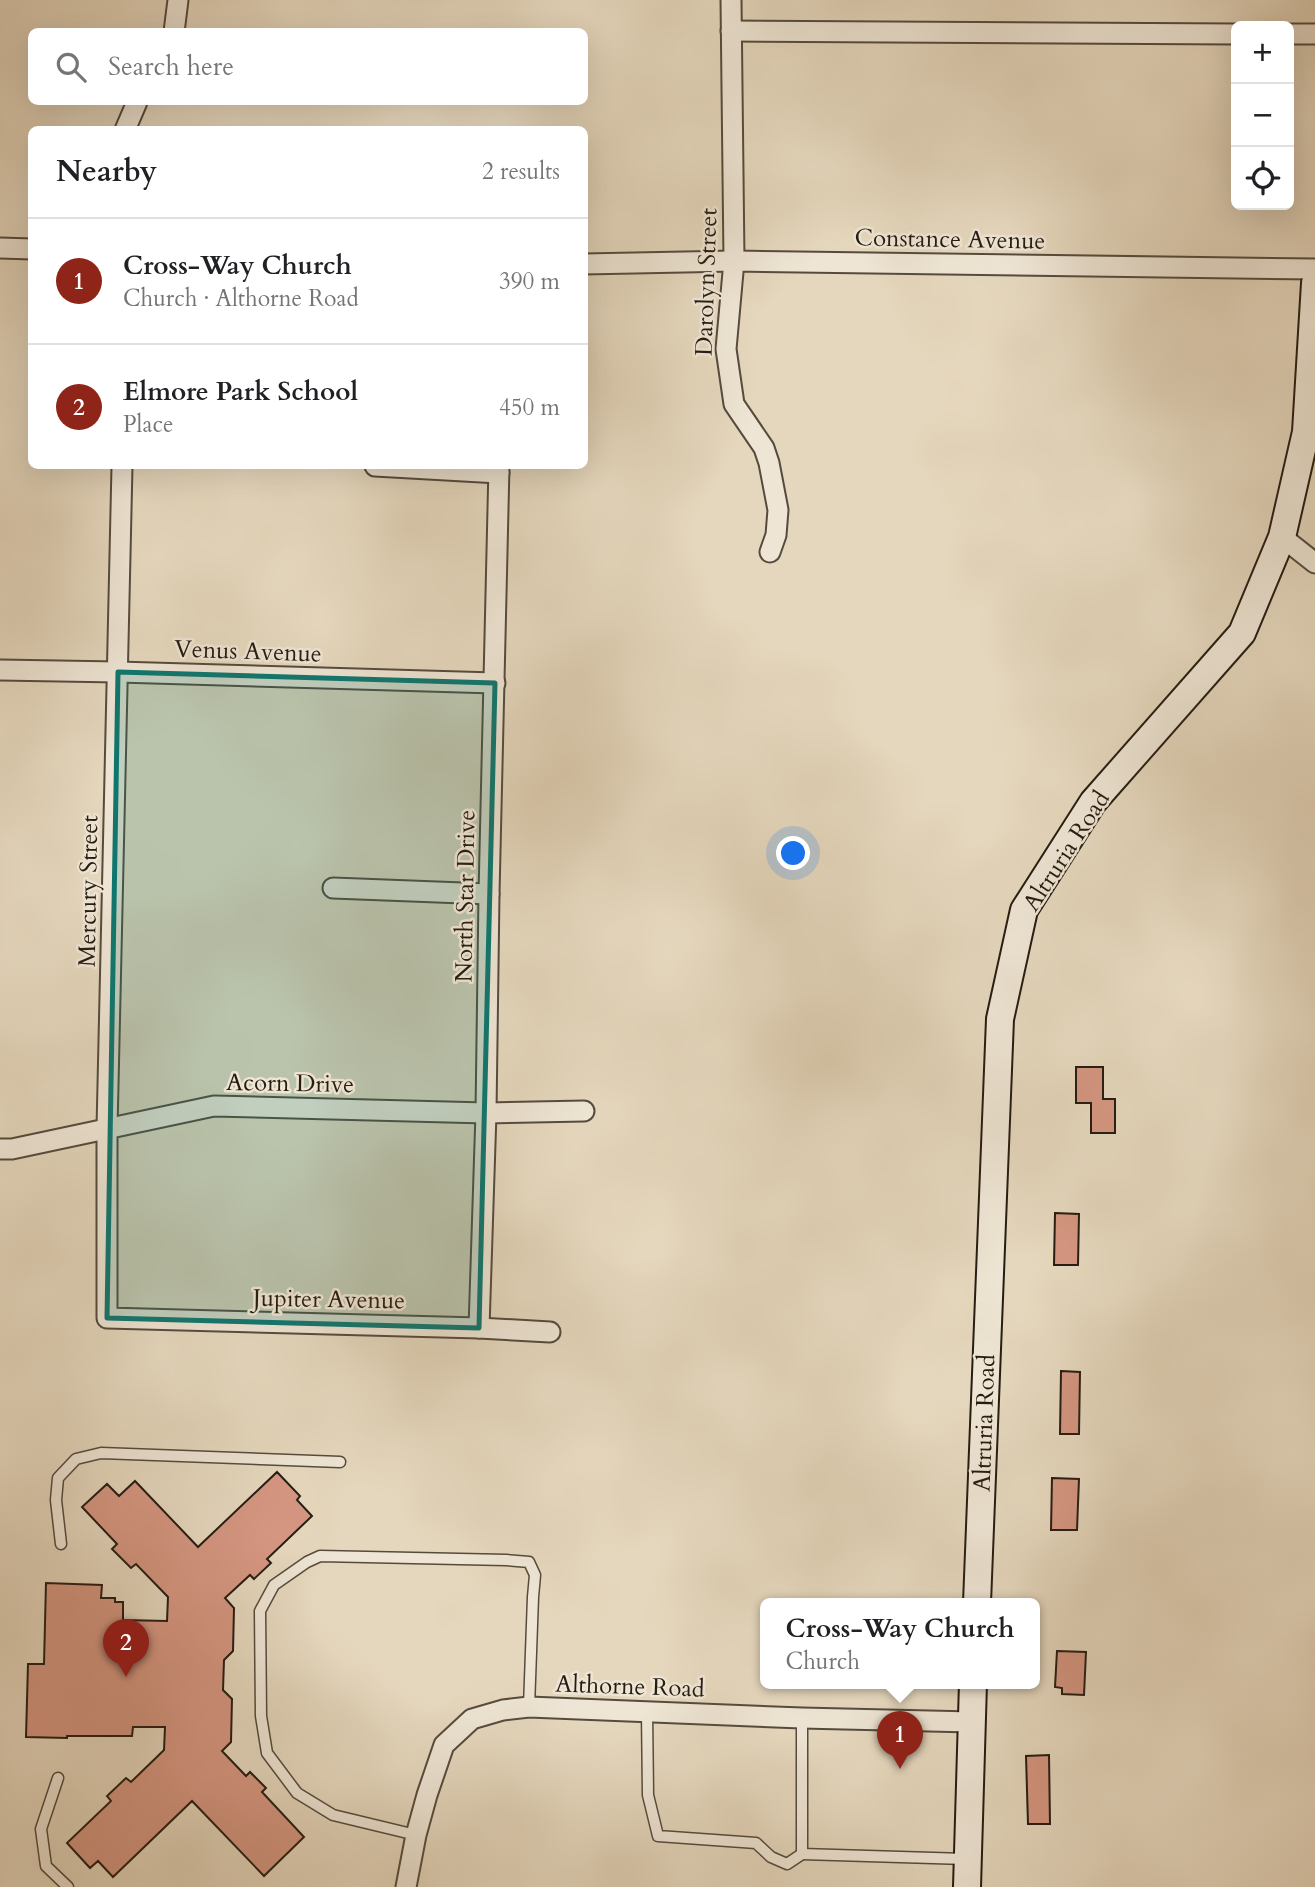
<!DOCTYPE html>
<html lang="en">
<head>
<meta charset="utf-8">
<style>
  body { margin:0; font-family:Cardo,serif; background:#f6f6f6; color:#202124 }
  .controls { position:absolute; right:21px; top:21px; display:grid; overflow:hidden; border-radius:10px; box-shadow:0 7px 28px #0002 }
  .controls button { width:63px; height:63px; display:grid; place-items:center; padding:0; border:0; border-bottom:2px solid #e0e0e0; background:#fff; color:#202124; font:35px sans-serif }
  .you { position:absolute; left:794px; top:854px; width:24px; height:24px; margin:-18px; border:5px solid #fff; border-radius:50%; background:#1a73e8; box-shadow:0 0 0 10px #1a73e833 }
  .badge { display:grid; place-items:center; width:46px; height:46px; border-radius:50%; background:#8f2418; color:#fff; font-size:23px; font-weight:700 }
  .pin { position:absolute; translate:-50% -58px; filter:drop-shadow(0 2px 4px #0008) }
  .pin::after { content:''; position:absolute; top:37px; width:24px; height:21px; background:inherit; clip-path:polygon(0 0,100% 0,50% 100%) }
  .popup { position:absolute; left:760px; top:1598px; width:280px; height:91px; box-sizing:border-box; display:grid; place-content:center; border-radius:10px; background:#fff; filter:drop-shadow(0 2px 5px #0005); font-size:23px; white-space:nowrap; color:#757577 }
  .popup b { font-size:26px; color:#202124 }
  .popup::after { content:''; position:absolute; left:50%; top:100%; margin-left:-14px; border:14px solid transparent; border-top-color:#fff }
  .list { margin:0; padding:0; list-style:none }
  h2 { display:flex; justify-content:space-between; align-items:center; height:91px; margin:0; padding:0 28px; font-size:30px }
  h2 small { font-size:23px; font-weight:400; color:#757577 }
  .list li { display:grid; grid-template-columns:46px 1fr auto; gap:21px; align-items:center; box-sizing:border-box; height:126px; padding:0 28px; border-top:2px solid #e0e0e0 }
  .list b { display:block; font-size:26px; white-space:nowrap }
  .list p { margin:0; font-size:23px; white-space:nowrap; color:#757577 }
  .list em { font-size:23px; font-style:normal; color:#757577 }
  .icon { flex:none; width:38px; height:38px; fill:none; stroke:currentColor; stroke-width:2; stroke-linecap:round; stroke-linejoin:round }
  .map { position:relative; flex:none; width:1315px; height:1887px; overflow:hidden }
  .search { position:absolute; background:#fff; box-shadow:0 7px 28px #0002; left:28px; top:28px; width:560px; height:77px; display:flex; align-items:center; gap:18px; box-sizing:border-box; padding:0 24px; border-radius:10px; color:#757577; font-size:26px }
  .panel { position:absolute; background:#fff; box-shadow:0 7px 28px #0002; left:28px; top:126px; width:560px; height:343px; border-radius:10px }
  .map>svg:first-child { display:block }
  .building { fill:#d59681; stroke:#251c12; stroke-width:2 }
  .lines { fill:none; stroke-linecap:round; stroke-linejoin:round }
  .lane-casing { stroke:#554b3d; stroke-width:13 }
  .street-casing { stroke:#554b3d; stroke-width:23 }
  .secondary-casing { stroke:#251c12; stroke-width:30 }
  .lane { stroke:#eee5d4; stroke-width:10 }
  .street { stroke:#eee5d4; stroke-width:19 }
  .secondary { stroke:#eee5d4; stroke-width:26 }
  .marked { fill:#0f766e; fill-opacity:0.2; stroke:#0f766e; stroke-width:5; stroke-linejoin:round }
  .labels { text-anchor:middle; stroke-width:5; stroke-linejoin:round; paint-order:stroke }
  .street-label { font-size:24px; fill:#251c12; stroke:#eee5d4 }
</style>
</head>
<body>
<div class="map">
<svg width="1315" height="1887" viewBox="0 0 1315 1887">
  <rect width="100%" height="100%" fill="#e5d7bd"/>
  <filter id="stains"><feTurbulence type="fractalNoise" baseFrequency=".00286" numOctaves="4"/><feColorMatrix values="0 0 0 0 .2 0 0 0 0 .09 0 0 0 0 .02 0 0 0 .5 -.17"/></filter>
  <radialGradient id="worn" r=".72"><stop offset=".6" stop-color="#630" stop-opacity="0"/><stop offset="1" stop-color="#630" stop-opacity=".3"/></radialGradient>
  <!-- building -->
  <g class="building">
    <path d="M 1076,1067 L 1103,1067 L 1103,1099 L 1115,1099 L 1115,1133 L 1091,1133 L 1091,1103 L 1076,1103 Z"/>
    <path d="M 1055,1213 L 1079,1214 L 1078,1265 L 1054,1265 Z"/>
    <path d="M 1061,1371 L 1080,1372 L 1079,1434 L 1060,1434 Z"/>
    <path d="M 277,1472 L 300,1496 L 297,1500 L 312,1516 L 267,1559 L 271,1563 L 254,1579 L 250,1575 L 225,1598 L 234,1608 L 233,1651 L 224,1660 L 223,1690 L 232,1699 L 231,1742 L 222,1751 L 246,1776 L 250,1772 L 266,1788 L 262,1792 L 304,1837 L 264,1876 L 192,1801 L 113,1877 L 98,1861 L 90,1868 L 67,1843 L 111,1801 L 107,1796 L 126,1778 L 131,1782 L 164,1750 L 165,1727 L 133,1727 L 132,1736 L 67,1736 L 67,1738 L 26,1737 L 28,1664 L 44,1664 L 46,1583 L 102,1585 L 101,1598 L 115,1598 L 115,1602 L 123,1602 L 123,1620 L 167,1621 L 168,1597 L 136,1564 L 131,1568 L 112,1549 L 117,1544 L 82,1507 L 107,1484 L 119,1496 L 135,1481 L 198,1547 Z"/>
    <path d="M 1052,1478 L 1079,1479 L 1077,1530 L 1051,1530 Z"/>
    <path d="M 1057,1651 L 1086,1652 L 1084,1695 L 1062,1694 L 1062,1688 L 1055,1687 Z"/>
    <path d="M 1049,1755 L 1050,1824 L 1028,1824 L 1026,1756 Z"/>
  </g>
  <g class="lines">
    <defs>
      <g id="lane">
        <path d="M 61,1544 L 56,1500 L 58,1478 L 76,1459 L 101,1453 L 340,1462"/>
        <path d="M 647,1711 L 648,1795 L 658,1836 L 756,1843 L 771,1857 L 787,1864 L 802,1854"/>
        <path d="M 802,1718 L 802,1854 L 966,1859"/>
        <path d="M 58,1778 L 41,1829 L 46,1866 L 68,1887"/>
        <path d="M 416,1835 L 333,1815 L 297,1793 L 267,1753 L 261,1716 L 260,1611 L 274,1585 L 307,1562 L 320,1556 L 506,1560 L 529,1562 L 535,1575 L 533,1597 L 529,1707"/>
      </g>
      <g id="street">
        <path d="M 731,0 L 734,261 L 726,349 L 734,404 L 764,448 L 769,463 L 778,510 L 776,535 L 770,552"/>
        <path d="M 731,31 L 1236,34"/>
        <path d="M 174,32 L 178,0"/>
        <path d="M 1289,34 L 1315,34"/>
        <path d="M 125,130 L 137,102"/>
        <path d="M 0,248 L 32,249"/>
        <path d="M 584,264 L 734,261 L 1315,269"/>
        <path d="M 122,466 L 107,1129 L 107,1318 L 479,1328 L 550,1332"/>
        <path d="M 375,466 L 499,473"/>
        <path d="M 1282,537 L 1315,563"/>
        <path d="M 0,670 L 118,672 L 495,683"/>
        <path d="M 333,888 L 489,894"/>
        <path d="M 0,1149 L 12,1149 L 214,1106 L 486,1113 L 584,1111"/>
        <path d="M 479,1328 L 486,1113 L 489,894 L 499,466"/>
        <path d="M 406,1887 L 416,1835 L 427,1795 L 444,1745 L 472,1719 L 503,1710 L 529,1707 L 802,1718 L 972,1722"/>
      </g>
      <g id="secondary">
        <path d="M 977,1603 L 1000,1019 L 1024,910 L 1093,802 L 1242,633 L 1282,537 L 1306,432 L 1315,283"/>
        <path d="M 967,1887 L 973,1683"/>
      </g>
    </defs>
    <!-- lane casing -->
    <use href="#lane" class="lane-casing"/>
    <!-- street casing -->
    <use href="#street" class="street-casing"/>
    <!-- secondary casing -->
    <use href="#secondary" class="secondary-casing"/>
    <!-- lane -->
    <use href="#lane" class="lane"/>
    <!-- street -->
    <use href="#street" class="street"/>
    <!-- secondary -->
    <use href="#secondary" class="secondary"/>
  </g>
  <!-- marked area -->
  <path class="marked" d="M 118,672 L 495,683 L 479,1328 L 107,1318 Z"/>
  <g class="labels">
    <!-- street labels -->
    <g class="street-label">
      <text transform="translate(950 239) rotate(1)" y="8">Constance Avenue</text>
      <text transform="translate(706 282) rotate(-88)" y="8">Darolyn Street</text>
      <text transform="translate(248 651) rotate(2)" y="8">Venus Avenue</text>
      <text transform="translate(1066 851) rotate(-57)" y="8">Altruria Road</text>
      <text transform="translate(88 891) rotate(-89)" y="8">Mercury Street</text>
      <text transform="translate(465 896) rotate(-89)" y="8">North Star Drive</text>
      <text transform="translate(290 1083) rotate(1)" y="8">Acorn Drive</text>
      <text transform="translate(329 1299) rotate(1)" y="8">Jupiter Avenue</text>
      <text transform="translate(984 1423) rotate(-88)" y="8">Altruria Road</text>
      <text transform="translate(630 1686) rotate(2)" y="8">Althorne Road</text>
    </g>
  </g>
  <rect width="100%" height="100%" filter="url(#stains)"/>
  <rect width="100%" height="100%" fill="url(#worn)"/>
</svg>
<div class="controls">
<button>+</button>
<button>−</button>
<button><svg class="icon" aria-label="locate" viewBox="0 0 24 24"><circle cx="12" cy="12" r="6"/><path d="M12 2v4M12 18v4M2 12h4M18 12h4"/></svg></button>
</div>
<div class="you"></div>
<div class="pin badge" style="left:900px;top:1769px">1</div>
<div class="popup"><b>Cross-Way Church</b>Church</div>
<div class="pin badge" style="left:126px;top:1677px">2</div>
<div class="search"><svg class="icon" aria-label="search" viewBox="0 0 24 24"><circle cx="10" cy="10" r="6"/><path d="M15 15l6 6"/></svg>Search here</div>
<section class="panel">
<h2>Nearby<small>2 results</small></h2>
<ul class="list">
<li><span class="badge">1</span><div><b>Cross-Way Church</b><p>Church · Althorne Road</p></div><em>390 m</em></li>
<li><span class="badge">2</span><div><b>Elmore Park School</b><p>Place</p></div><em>450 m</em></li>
</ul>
</section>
</div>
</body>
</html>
